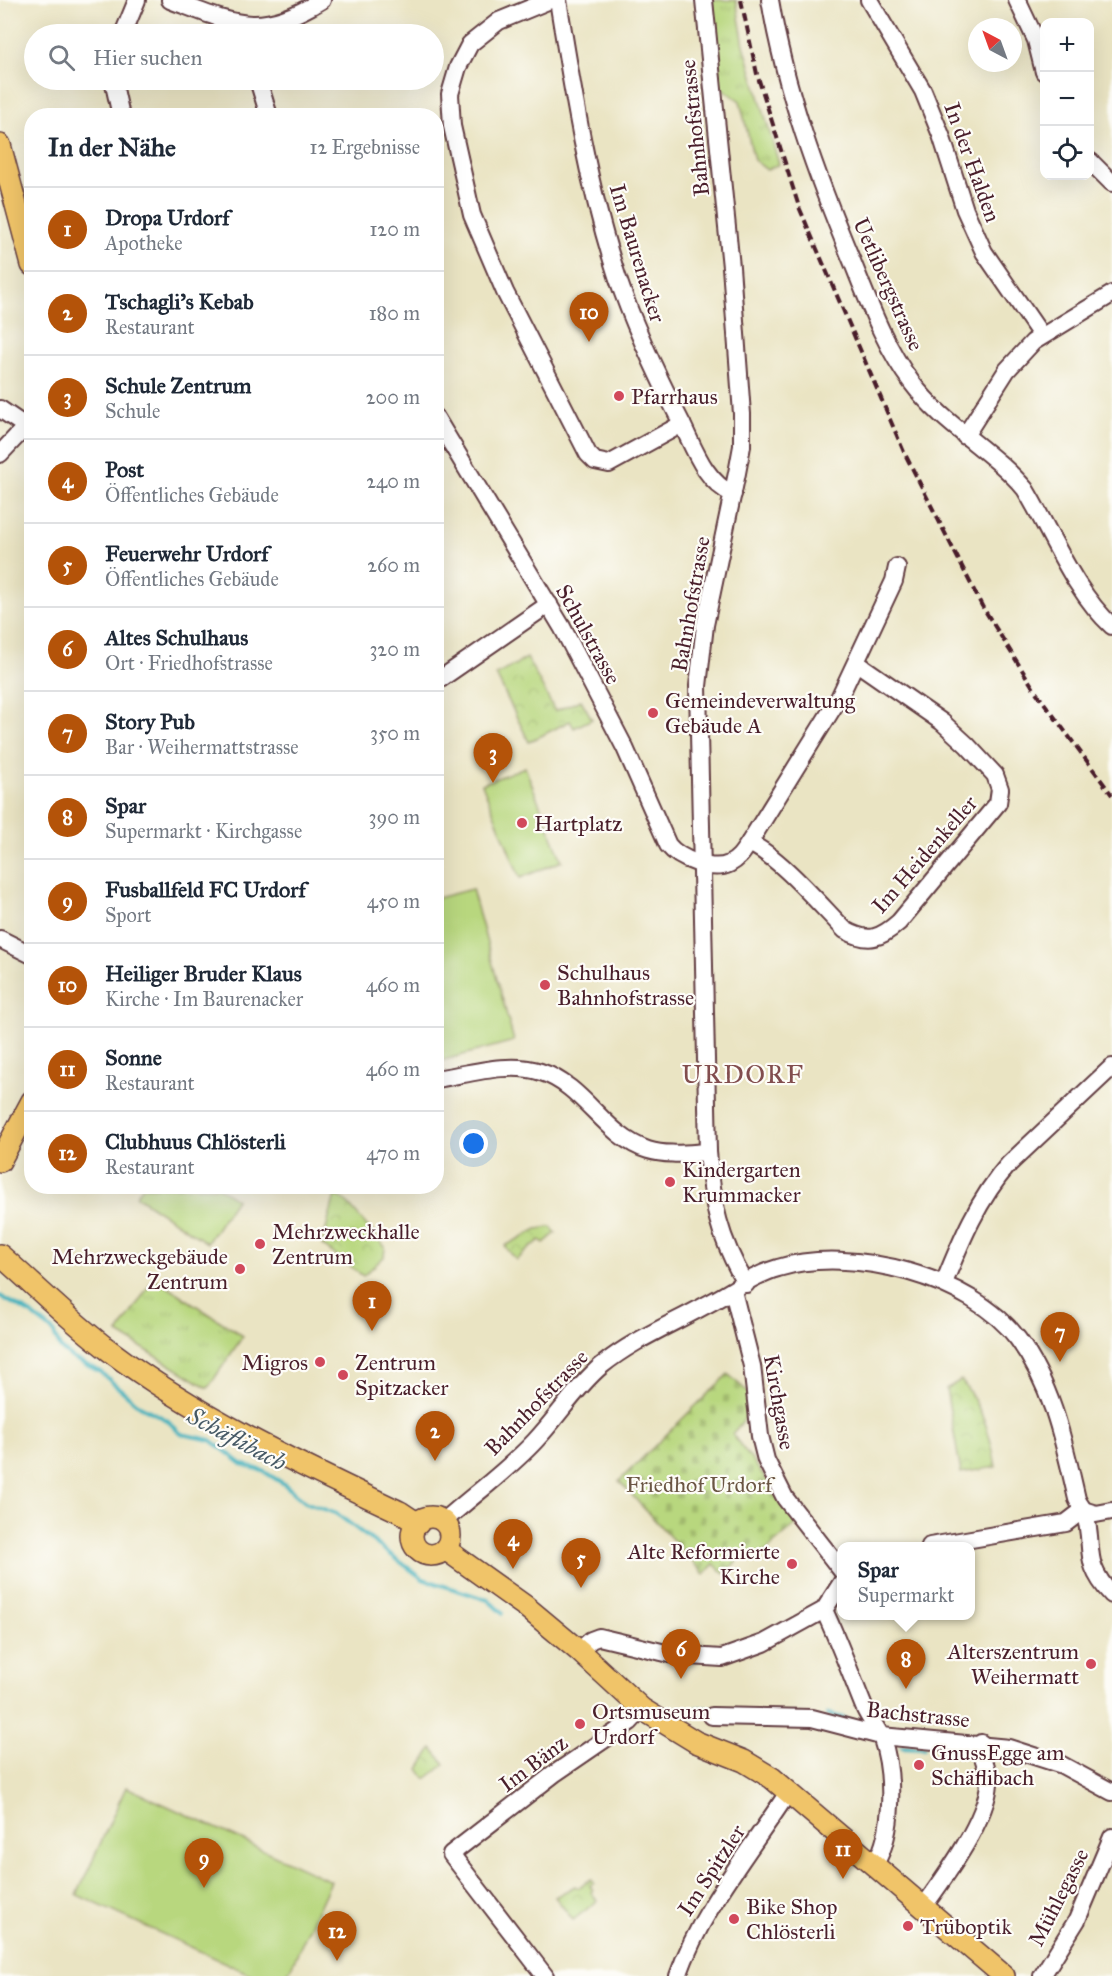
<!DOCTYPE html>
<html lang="de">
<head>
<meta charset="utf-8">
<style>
  body { margin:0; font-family:"IM FELL Great Primer",serif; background:#f6f6f7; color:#1f2937 }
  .controls { position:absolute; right:18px; top:18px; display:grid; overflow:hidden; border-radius:12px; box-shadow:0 6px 24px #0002 }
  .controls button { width:54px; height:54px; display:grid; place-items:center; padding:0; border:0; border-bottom:2px solid #e0e1e3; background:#fff; color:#1f2937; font:30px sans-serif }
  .compass { position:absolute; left:968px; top:18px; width:54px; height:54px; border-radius:50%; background:#fff; box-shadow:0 6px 24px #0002; rotate:319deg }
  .you { position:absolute; left:474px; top:1144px; width:21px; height:21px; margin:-15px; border:4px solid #fff; border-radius:50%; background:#1a73e8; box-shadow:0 0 0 9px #1a73e833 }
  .badge { display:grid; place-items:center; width:39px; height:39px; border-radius:50%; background:#b45309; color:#fff; font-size:20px; font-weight:700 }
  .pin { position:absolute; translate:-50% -50px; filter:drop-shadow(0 2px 3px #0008) }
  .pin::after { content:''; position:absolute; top:32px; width:21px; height:18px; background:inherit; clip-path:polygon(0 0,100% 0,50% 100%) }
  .popup { position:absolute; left:837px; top:1542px; width:138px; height:78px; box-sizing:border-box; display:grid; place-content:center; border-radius:12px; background:#fff; filter:drop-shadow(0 2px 4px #0005); font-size:20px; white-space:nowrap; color:#747a83 }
  .popup b { font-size:22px; color:#1f2937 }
  .popup::after { content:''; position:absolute; left:50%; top:100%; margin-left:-12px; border:12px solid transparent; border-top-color:#fff }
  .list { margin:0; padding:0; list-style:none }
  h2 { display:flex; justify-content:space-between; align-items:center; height:78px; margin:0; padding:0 24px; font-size:26px }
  h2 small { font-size:20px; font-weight:400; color:#747a83 }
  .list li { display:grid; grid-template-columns:39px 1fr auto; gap:18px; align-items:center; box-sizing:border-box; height:84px; padding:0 24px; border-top:2px solid #e0e1e3 }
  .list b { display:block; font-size:22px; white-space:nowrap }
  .list p { margin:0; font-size:20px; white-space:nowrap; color:#747a83 }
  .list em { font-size:20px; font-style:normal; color:#747a83 }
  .icon { flex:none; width:33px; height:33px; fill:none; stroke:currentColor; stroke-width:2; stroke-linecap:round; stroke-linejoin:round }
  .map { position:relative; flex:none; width:1112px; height:1976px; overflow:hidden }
  .search { position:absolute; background:#fff; box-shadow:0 6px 24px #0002; left:24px; top:24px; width:420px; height:66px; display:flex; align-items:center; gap:15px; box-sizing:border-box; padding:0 21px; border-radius:33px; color:#747a83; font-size:22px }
  .panel { position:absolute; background:#fff; box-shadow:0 6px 24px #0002; left:24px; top:108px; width:420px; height:1086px; border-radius:24px }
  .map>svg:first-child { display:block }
  .grass { fill:url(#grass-tufts); stroke:#817b54; stroke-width:1.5 }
  .cemetery { fill:url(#cemetery-stones); stroke:#817b54; stroke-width:1.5 }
  .park { fill:url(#park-crowns); stroke:#817b54; stroke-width:1.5 }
  .pitch { fill:#b8d77e; stroke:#817b54; stroke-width:1.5 }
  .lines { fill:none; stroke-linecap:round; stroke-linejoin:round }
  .stream { stroke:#43b2be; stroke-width:4 }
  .minor-casing { stroke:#623d42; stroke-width:20 }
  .major-casing { stroke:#623d42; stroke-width:24 }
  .minor { stroke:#fff; stroke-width:16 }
  .major { stroke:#f0c469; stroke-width:21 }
  .rail { stroke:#4a1f2b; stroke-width:4; stroke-dasharray:9 4.5; stroke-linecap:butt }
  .poi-dot { fill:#d1495b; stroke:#fdfcf7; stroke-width:2 }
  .labels { text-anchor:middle; stroke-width:4.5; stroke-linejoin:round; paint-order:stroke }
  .street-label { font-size:22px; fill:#4a1f2b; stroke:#fdfcf7 }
  .poi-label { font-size:22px; fill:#4a1f2b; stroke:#fdfcf7; text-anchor:start }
  .park-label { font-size:22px; fill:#6b5644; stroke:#fdfcf7 }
  .water-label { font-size:24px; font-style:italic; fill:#475a66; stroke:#fdfcf7 }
  .quarter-label { font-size:26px; letter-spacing:1.5px; fill:#824d4e; stroke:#fdfcf7 }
</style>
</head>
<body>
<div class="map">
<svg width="1112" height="1976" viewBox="0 0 1112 1976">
  <defs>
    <pattern id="grass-tufts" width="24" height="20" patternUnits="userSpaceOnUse" patternTransform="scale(1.5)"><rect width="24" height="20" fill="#b8d77e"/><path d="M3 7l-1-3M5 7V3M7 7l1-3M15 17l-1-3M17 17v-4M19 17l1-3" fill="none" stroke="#a0b86d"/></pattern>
    <pattern id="cemetery-stones" width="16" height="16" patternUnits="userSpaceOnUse" patternTransform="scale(1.5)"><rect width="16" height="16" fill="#b8d77e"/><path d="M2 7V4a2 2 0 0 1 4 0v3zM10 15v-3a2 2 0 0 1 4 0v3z" fill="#a0b86d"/></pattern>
    <pattern id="park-crowns" width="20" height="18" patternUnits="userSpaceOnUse" patternTransform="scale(1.5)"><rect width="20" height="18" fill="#b8d77e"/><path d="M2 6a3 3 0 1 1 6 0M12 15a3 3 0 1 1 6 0" fill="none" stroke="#a0b86d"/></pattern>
  </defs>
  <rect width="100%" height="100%" fill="#fdfcf7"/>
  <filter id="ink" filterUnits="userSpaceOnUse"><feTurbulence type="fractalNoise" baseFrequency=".0167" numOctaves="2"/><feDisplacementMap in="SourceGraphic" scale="12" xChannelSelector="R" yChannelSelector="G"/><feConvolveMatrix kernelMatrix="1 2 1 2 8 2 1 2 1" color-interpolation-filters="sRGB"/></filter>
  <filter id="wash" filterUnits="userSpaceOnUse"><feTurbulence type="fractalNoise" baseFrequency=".008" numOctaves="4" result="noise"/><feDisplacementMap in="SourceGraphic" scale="24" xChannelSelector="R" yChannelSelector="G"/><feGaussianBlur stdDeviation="1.35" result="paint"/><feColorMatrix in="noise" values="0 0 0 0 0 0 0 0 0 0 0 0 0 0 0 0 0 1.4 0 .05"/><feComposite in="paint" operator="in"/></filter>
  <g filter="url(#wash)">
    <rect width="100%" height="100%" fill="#eae4c3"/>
    <!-- grass -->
    <g class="grass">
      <path d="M 710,0 L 736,0 L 744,45 L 779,164 L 767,170 L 754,160 L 740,101 L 720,87 Z"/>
      <path d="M 154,1278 L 243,1336 L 208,1388 L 118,1333 Z"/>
    </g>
    <!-- cemetery -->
    <path class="cemetery" d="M 728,1374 L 749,1393 L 750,1413 L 732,1434 L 799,1522 L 757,1559 L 748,1550 L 724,1574 L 714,1564 L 704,1574 L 619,1481 Z"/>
    <!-- park -->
    <g class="park">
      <path d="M 527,658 L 555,711 L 581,700 L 592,719 L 574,728 L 570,721 L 529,742 L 496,675 Z"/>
      <path d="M 335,1195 L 345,1200 L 385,1247 L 384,1257 L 363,1276 L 322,1245 Z"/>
      <path d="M 551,1227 L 556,1233 L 544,1243 L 540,1240 L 516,1260 L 505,1246 L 537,1229 Z"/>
      <path d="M 961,1380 C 983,1409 990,1432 996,1467 L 961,1473 L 946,1389 Z"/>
      <path d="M 432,1748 L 445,1764 L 426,1779 L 419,1769 Z"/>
      <path d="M 591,1879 L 594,1883 L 590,1886 L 593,1890 L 591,1892 L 597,1901 L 573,1920 L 555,1897 L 575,1886 L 578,1888 Z"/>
    </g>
    <!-- pitch -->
    <g class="pitch">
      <path d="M 525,767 L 562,861 L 520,878 L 482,784 Z"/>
      <path d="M 472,889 L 514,1041 L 437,1062 L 437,898 Z"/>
      <path d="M 218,1187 L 236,1199 L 207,1243 L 136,1196 L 142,1187 Z"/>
      <path d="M 126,1787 L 331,1881 L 287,1976 L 254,1976 L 77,1895 Z"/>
    </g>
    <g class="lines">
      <!-- stream -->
      <g class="stream">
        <path d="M 0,1296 L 33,1315 L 53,1331 L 60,1348 L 74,1359 L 99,1371 L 140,1406 L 167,1420 L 181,1434 L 211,1440 L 242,1464 L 263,1471 L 284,1484 L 305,1502 L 337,1514 L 423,1579 L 488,1600 L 502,1613"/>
        <path d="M 698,1708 L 713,1709"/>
        <path d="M 828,1714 L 844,1718"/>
        <path d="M 902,1747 L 924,1748"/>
      </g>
    </g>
  </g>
  <g filter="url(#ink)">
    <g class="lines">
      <defs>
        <g id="minor">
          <path d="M 170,0 C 235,24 258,39 322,0"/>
          <path d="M 550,0 L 499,21 L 470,44 L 458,67 L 450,94 L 452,126 L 472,215 L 505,292 L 588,454 L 595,461 L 609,464 L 682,424"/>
          <path d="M 558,0 C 573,93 588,187 617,276 C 634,327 657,375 681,422 C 694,448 705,482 733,494"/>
          <path d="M 704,0 L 731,267 L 742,414 L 742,446 L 737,473 L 705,625 L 698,686 L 708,1152 C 713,1206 718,1236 746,1284"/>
          <path d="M 770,0 C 785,90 817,177 852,261 C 869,303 885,347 912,383 C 944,426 992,450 1025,489 C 1051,532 1075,593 1112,626"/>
          <path d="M 869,0 L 923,91 L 941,135 L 965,210 L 984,252 L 1041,335"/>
          <path d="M 1017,0 L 1036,40 L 1044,72"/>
          <path d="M 123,34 L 137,0"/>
          <path d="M 113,80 L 121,116"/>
          <path d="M 258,80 L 269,116"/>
          <path d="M 1090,161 L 1112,183"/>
          <path d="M 0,409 L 25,426"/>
          <path d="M 436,418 L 562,627 L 625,748 L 668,845 C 679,859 712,872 729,864 C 739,859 743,852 749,843 L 839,698 L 894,581 L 897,567"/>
          <path d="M 965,436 L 1007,370 L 1033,342 L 1112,294"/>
          <path d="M 0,454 L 32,420"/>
          <path d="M 436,682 L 549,604"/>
          <path d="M 749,843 C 779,856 821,906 845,930 C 868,943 880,939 899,922 L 998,803 L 1000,789 L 995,775 L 967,745 L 942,722 L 857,663"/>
          <path d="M 0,939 L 32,955"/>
          <path d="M 436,1079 C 469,1074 509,1061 541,1072 C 585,1086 604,1136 648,1150 C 667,1156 688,1153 708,1152"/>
          <path d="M 944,1283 C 961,1241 978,1199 1009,1164 L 1112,1067"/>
          <path d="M 733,1291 L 752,1366 L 760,1436 L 766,1460 L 785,1498 L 842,1571"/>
          <path d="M 1083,1510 L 1096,1514 L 1112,1511"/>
          <path d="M 443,1522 C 473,1495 507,1471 535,1441 C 558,1417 575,1388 601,1366 C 633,1340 670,1325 706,1305 C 730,1293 753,1275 778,1268 C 851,1245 972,1277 1018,1339 C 1053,1387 1064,1443 1077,1499 C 1079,1504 1082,1507 1084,1511 C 1096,1547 1080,1561 1112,1595"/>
          <path d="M 930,1546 L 1066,1523 L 1083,1510"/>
          <path d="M 824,1610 C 839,1642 851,1675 864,1707 C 869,1719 878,1728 882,1739 C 894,1773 894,1833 875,1864"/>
          <path d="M 579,1651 L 591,1640 L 599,1637 L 674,1655 L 722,1658 L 764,1643 L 824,1610 L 842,1582"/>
          <path d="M 712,1716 L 812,1718 L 881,1736 L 1009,1748 L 1062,1765 L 1112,1792"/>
          <path d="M 924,1906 C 945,1877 987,1820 989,1783 C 990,1770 980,1757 981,1743"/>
          <path d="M 545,1976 L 451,1854 L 554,1774 L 630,1722 L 642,1709"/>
          <path d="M 678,1976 C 701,1909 751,1850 789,1791"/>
          <path d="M 1042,1976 L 1077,1920 L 1112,1837"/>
        </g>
        <g id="major">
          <path d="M 0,145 L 32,265"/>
          <path d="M 0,1161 L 32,1101"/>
          <path d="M 0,1255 C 37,1287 71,1322 110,1351 C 198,1417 301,1465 400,1512 L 418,1524"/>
          <circle cx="431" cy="1536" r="19"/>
          <path d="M 445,1549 L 525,1606 L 579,1651 L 642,1709 L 696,1742 L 744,1761 L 772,1778 L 1004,1976"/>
        </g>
      </defs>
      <!-- minor casing -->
      <use href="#minor" class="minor-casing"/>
      <!-- major casing -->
      <use href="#major" class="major-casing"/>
      <!-- minor -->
      <use href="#minor" class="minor"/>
      <!-- major -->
      <use href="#major" class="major"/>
      <!-- rail -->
      <path class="rail" d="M 741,0 L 757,74 L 799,207 L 904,452 L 982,606 L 1036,692 L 1112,795"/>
    </g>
  </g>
  <!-- markers -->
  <g class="poi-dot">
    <circle cx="619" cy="396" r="6"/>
    <circle cx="653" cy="713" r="6"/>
    <circle cx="522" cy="823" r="6"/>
    <circle cx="545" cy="985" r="6"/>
    <circle cx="670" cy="1182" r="6"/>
    <circle cx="260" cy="1244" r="6"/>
    <circle cx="240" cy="1269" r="6"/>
    <circle cx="320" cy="1362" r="6"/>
    <circle cx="343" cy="1375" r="6"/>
    <circle cx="792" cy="1564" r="6"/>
    <circle cx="1091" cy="1664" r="6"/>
    <circle cx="580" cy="1724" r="6"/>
    <circle cx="919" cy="1765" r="6"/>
    <circle cx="734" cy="1919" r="6"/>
    <circle cx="908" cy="1926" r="6"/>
  </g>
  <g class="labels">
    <!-- street labels -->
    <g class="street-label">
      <text transform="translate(694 128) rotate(-96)" y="8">Bahnhofstrasse</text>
      <text transform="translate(973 162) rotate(70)" y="8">In der Halden</text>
      <text transform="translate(638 253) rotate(73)" y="8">Im Baurenacker</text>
      <text transform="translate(889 284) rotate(66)" y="8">Uetlibergstrasse</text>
      <text transform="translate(690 604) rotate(-80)" y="8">Bahnhofstrasse</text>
      <text transform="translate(589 634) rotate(61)" y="8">Schulstrasse</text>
      <text transform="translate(924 854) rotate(-49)" y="8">Im Heidenkeller</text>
      <text transform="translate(536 1402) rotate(-46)" y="8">Bahnhofstrasse</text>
      <text transform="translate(780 1402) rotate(80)" y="8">Kirchgasse</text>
      <text transform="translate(918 1714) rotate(6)" y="8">Bachstrasse</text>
      <text transform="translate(533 1763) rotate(-37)" y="8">Im Bänz</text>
      <text transform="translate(711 1870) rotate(-57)" y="8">Im Spitzler</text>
      <text transform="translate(1058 1897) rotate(-63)" y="8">Mühlegasse</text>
    </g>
    <!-- poi labels -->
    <g class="poi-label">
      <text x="631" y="404">Pfarrhaus</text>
      <text x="665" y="708">Gemeindeverwaltung<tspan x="665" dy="25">Gebäude A</tspan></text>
      <text x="534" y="831">Hartplatz</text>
      <text x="557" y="980">Schulhaus<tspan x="557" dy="25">Bahnhofstrasse</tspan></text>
      <text x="682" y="1177">Kindergarten<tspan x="682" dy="25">Krummacker</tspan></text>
      <text x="272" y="1239">Mehrzweckhalle<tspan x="272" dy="25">Zentrum</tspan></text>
      <text x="228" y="1264" text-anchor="end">Mehrzweckgebäude<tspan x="228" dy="25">Zentrum</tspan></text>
      <text x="308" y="1370" text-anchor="end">Migros</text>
      <text x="355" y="1370">Zentrum<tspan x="355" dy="25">Spitzacker</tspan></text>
      <text x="780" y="1559" text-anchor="end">Alte Reformierte<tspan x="780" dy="25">Kirche</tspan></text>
      <text x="1079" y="1659" text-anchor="end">Alterszentrum<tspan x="1079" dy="25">Weihermatt</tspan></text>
      <text x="592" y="1719">Ortsmuseum<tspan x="592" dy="25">Urdorf</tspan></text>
      <text x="931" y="1760">GnussEgge am<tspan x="931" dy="25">Schäflibach</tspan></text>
      <text x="746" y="1914">Bike Shop<tspan x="746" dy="25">Chlösterli</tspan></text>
      <text x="920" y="1934">Trüboptik</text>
    </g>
    <!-- park labels -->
    <g class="park-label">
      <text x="699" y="1492">Friedhof Urdorf</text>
    </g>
    <!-- water labels -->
    <g class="water-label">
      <text transform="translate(237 1439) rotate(28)" y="8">Schäflibach</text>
    </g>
    <!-- quarter labels -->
    <g class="quarter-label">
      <text x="743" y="1083">URDORF</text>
    </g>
  </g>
</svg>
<div class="controls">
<button>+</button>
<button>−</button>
<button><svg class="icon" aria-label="locate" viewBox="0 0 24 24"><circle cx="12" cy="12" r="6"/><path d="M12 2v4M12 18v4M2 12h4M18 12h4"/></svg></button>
</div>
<svg class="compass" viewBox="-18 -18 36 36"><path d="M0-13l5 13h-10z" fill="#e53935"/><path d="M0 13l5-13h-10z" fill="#747a83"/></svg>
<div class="you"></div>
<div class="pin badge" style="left:372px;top:1331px">1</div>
<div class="pin badge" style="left:435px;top:1461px">2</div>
<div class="pin badge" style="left:493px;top:783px">3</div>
<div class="pin badge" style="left:513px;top:1569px">4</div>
<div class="pin badge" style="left:581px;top:1588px">5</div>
<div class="pin badge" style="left:681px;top:1679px">6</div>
<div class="pin badge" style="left:1060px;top:1362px">7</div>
<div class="pin badge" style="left:906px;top:1689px">8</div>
<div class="popup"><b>Spar</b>Supermarkt</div>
<div class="pin badge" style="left:204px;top:1888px">9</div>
<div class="pin badge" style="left:589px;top:342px">10</div>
<div class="pin badge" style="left:843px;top:1879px">11</div>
<div class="pin badge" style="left:337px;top:1961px">12</div>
<div class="search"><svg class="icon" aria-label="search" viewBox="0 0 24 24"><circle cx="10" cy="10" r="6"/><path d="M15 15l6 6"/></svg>Hier suchen</div>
<section class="panel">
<h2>In der Nähe<small>12 Ergebnisse</small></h2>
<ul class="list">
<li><span class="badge">1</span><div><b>Dropa Urdorf</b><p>Apotheke</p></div><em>120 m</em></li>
<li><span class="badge">2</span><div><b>Tschagli's Kebab</b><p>Restaurant</p></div><em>180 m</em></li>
<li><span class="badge">3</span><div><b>Schule Zentrum</b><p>Schule</p></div><em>200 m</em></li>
<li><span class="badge">4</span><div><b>Post</b><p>Öffentliches Gebäude</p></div><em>240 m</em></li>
<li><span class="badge">5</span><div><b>Feuerwehr Urdorf</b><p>Öffentliches Gebäude</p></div><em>260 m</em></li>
<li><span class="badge">6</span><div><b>Altes Schulhaus</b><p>Ort · Friedhofstrasse</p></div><em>320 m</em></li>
<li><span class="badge">7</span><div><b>Story Pub</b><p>Bar · Weihermattstrasse</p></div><em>350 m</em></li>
<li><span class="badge">8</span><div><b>Spar</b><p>Supermarkt · Kirchgasse</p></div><em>390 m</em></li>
<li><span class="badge">9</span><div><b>Fusballfeld FC Urdorf</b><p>Sport</p></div><em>450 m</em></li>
<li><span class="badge">10</span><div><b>Heiliger Bruder Klaus</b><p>Kirche · Im Baurenacker</p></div><em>460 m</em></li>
<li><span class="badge">11</span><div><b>Sonne</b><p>Restaurant</p></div><em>460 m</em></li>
<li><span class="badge">12</span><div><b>Clubhuus Chlösterli</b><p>Restaurant</p></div><em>470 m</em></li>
</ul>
</section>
</div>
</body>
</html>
